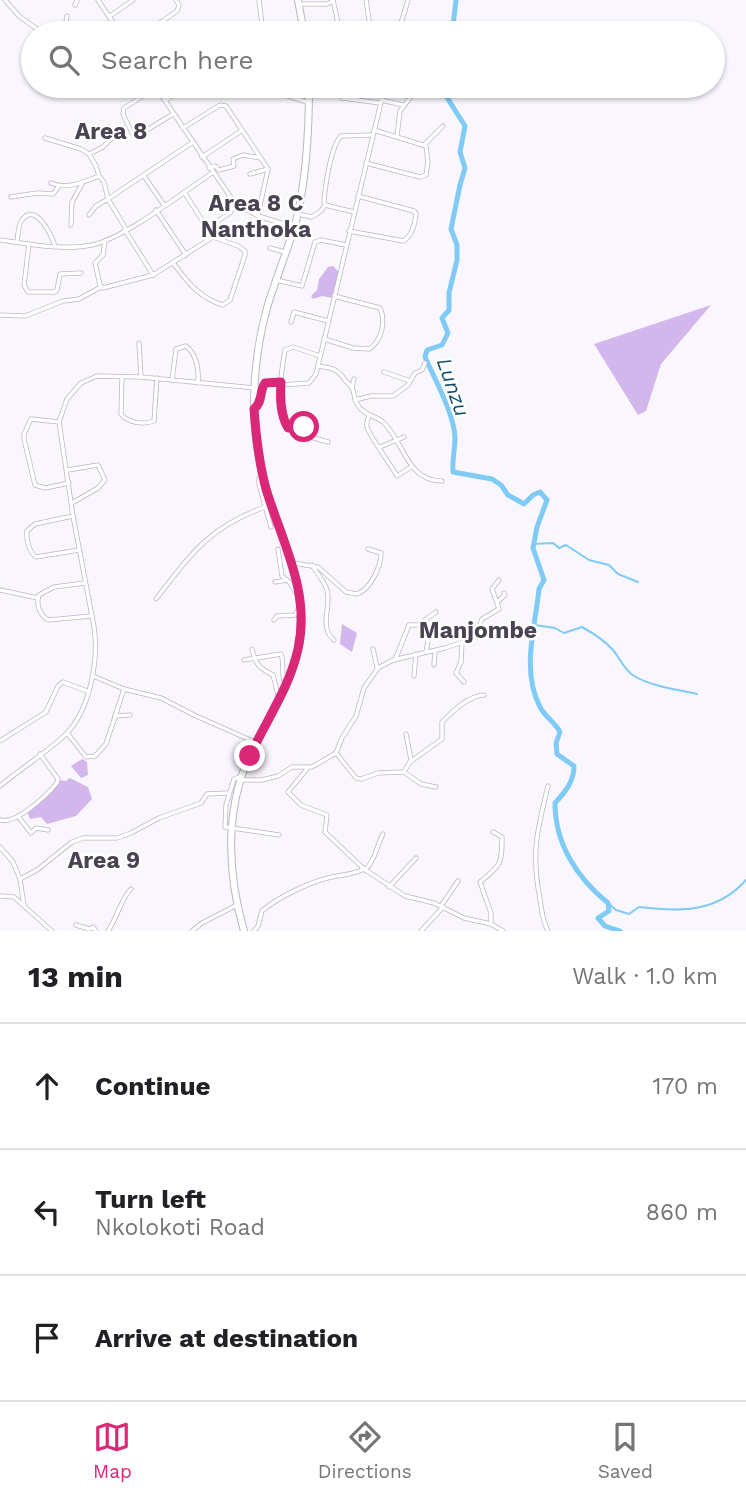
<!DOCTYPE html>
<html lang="en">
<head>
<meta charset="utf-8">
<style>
  body { margin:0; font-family:"Work Sans",sans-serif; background:#f6f6f6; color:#202124 }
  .stop { position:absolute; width:21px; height:21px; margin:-16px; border:5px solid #db2777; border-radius:50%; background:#fff }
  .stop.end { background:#db2777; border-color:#fff; box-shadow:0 2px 7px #0008 }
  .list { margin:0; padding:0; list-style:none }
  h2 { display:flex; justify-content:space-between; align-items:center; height:91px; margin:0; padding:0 28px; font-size:30px }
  h2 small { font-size:23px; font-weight:400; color:#757577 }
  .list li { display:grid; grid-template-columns:46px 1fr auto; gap:21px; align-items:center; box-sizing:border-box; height:126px; padding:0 28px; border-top:2px solid #e0e0e0 }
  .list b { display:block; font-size:26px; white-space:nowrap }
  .list p { margin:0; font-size:23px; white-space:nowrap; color:#757577 }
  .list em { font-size:23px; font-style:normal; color:#757577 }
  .icon { flex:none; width:38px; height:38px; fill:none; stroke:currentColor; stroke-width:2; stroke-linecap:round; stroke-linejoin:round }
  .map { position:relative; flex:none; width:746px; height:931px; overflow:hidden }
  .search { position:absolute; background:#fff; box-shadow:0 2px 5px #0004; left:21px; right:21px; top:21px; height:77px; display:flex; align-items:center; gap:18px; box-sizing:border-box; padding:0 24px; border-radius:38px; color:#757577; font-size:26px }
  .sheet { height:469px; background:#fff }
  nav { display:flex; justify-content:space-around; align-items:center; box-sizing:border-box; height:98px; border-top:2px solid #e0e0e0; background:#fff; font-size:19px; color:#757577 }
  nav a { display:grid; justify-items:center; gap:4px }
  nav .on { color:#db2777 }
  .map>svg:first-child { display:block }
  .green { fill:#d3b6eb }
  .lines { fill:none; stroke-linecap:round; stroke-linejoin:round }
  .stream { stroke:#7fcbf5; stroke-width:2 }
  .river { stroke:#7fcbf5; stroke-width:5 }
  .street-casing { stroke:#bdb4c5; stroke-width:5 }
  .secondary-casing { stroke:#bdb4c5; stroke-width:8 }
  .street { stroke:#fff; stroke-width:3.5 }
  .secondary { stroke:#fff; stroke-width:6 }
  .route { stroke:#db2777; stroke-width:9 }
  .labels { text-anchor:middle; stroke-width:5; stroke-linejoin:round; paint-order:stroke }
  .water-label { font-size:21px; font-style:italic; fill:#114e6b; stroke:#fff }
  .quarter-label { font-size:23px; font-weight:bold; fill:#4a4351; stroke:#fff }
</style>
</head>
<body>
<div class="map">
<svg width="746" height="931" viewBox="0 0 746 931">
  <rect width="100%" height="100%" fill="#f9f6fd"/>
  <!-- green -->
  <g class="green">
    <path d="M 333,266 L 339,272 L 333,298 L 322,296 L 313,299 L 311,296 L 317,290 L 319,279 L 328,267 Z"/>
    <path d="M 711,305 L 661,364 L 646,411 L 638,415 L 594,344 Z"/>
    <path d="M 342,624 L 357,633 L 352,652 L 340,644 Z"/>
    <path d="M 82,759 L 87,762 L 88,775 L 81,778 L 71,766 Z"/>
    <path d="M 70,778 L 88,787 L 92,799 L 76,816 L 47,824 L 41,817 L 30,819 L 27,811 L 53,791 L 59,780 L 66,781 Z"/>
  </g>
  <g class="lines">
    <!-- stream -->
    <g class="stream">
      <path d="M 533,544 L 553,543 L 559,548 L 566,545 L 589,560 L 609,565 L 618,574 L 638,582"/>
      <path d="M 535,625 L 555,628 L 564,633 L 582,627 C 593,633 604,640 613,650 C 620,658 624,670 634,676 C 653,687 675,689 697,694"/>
      <path d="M 608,903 L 616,910 L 629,914 L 639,907 C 680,912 717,913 746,880"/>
    </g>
    <!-- river -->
    <g class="river">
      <path d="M 455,33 L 453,26 L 456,0"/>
      <path d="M 443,86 L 446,96 L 465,126 L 460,152 L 465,168 L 460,185"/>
      <path d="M 460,185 L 451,229 L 457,245 L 457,260 L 449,293 L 449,310 L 442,318 L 448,333 L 442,345 L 427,350 L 425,357 C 435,380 454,413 455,438 C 455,449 452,460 453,472 L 492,479 L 501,485 L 508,495 L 524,504 L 533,495 L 540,492 L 547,500 L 537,527 L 533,548 L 544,580 L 539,589 C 535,629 521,670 540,707 C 545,717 555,722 560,732 L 556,743 L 557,754 L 574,766 C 574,782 565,792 555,803 C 555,844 577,878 608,903 L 609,911 L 598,918 L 605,926 L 620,931"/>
    </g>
    <defs>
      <g id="street">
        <path d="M 5,0 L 19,16 L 41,32 L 65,27 L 67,16"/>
        <path d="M 98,0 L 120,33"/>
        <path d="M 259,0 L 263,33"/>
        <path d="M 333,0 L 339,28 L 348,33"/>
        <path d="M 366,0 L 371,33"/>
        <path d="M 299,4 L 327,4 L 333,1"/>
        <path d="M 75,5 L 77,0"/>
        <path d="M 110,16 L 133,0"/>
        <path d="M 145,33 L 177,11 L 179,5 L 176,0"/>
        <path d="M 398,33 L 408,0"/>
        <path d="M 74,86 C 83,94 89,92 98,86"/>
        <path d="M 155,86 L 234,202 L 258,216 L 294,227"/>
        <path d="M 270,86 L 285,95 L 307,102"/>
        <path d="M 340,86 L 342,98 L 380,103"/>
        <path d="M 156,88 L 124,108 L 123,114 L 132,133 L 142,133 L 173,114"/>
        <path d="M 256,92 L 260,87 L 264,86"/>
        <path d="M 166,100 L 187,86"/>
        <path d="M 381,100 L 403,105"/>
        <path d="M 183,128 L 220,105 L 226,106 L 268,169 L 258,215"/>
        <path d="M 397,136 L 400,111 L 413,94"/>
        <path d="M 45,138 L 81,149 L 89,154 L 96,166 L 99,176 L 104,182 L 108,199 L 96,206 L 89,215"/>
        <path d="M 424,145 L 443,126"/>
        <path d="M 89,154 L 103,147 L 112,138 L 109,127"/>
        <path d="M 202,157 L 241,131"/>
        <path d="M 366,163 L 420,177 L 426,175 L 428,162 L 426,146 L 374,130"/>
        <path d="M 209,168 L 215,166 L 219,170 L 234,166 L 233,159 L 243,155 L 261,158"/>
        <path d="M 250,174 L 268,169"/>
        <path d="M 144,176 L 164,205"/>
        <path d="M 51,183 C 66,190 84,182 99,176"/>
        <path d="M 11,197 L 37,193 L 53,194 L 59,186"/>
        <path d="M 156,210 L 186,255"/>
        <path d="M 354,212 L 325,205 L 324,202 C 325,186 331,146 341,136 L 372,135"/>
        <path d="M 298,214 L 312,217 L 321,211 L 325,205"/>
        <path d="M 71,225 L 72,202 L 82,184"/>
        <path d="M 207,228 L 230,213 L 235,203"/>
        <path d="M 126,229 L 108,199 L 193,142"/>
        <path d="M 125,230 L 153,275"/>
        <path d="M 349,231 L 404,241 C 412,235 415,224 416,214 L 414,211 L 358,196"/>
        <path d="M 0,240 C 29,244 62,251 92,245 C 125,238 182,193 212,173"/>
        <path d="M 105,241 L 103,255 L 95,263 L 100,285 L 103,288 L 153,275 L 213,237"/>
        <path d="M 17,242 C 18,236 18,224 22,220 C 36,201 52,237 55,246"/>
        <path d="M 29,244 L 24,285 L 28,292 L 55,292 L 57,290 L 60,274 L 81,273"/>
        <path d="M 270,248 L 285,252"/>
        <path d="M 174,264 C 187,282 201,299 223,305 L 230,300 L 245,255 L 245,251 L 238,246 L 213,237 L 184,192"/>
        <path d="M 276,280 L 302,286 L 315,242 L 321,240 L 346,245"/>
        <path d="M 0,315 L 25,316 L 63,301 L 79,299 L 101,287"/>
        <path d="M 291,322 L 294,312 L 328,321"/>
        <path d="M 324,339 L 353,348 L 369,349 C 382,341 386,321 380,308 L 334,296"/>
        <path d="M 139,343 L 141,377"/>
        <path d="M 320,356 L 293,347 L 285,350 C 281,373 275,408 288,428 L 304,427 L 314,438 L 328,442"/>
        <path d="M 318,366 C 331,368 337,368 345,380 C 347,383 351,385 352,388 C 356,395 352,398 360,408 C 367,416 376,416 383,422 C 404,441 406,481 442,481"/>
        <path d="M 384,372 L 410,381"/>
        <path d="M 122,377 L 121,414 C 128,423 143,425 154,421 L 157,378"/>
        <path d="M 172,380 L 176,349 L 186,346 C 197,355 199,369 198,383"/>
        <path d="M 281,385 L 309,383 L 316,374 L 385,86"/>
        <path d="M 352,388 L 354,379"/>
        <path d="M 355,400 L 371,396 L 393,396 L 408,385 L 415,373 L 422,370 L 425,363"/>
        <path d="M 256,408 C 264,401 259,391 265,383 L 281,382"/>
        <path d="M 369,416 C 368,418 366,425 367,427 C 367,432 393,468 397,476 L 411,467"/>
        <path d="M 59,422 L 31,419 L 24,434 L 24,439 L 35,485 L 45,488 L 69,483"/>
        <path d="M 380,447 L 404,437"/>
        <path d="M 68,470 L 98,465 L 105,480 L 98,488 L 72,503"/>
        <path d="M 263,474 L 259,478 L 259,484 L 271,527"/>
        <path d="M 73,516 L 35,524 L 27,531 C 26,539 29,552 36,557 L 79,550"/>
        <path d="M 278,549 L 282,576 L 290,583 L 297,595"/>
        <path d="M 293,563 L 318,567 L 346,592 L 357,594 C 371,589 381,566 381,553 L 368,549"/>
        <path d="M 312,565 C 317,573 324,581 327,590 C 332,607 318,626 334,640"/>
        <path d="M 275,582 L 287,580"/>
        <path d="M 85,583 L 54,587 L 39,595 C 36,604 39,614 48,620 L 92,616"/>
        <path d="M 0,590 L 38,598"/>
        <path d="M 156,599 C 191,554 209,527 265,507"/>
        <path d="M 497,602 L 505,595 L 504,593"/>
        <path d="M 274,620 L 277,616 L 295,615 L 299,608"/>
        <path d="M 462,643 L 461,662 L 456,673 L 464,682"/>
        <path d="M 252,649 C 256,665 259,668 273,675 L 279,699"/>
        <path d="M 373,649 L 377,667"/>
        <path d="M 426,652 L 429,635 L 437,634"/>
        <path d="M 244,660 L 281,654 C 285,664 280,676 286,686"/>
        <path d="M 395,660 L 409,625 L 418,625 L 436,612"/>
        <path d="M 434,665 L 435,651"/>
        <path d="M 93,676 L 124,689 L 161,698 L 196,716 L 255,742"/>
        <path d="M 414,676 L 416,654"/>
        <path d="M 115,716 L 130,715"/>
        <path d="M 68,734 L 86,757 L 95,756 L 106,744 L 124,689"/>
        <path d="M 0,741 L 46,712 L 58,686 L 63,682 L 87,691"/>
        <path d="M 336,753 L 342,738 L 356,716 L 364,688 L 378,668 L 393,660 L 445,648 L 469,640 L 477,632 L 482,619 L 499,609 L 492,589 L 499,580"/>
        <path d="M 410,762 L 442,739 L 442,722 C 453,711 468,696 484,695"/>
        <path d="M 307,769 L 288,792 L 301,805 L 327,815 L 325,832 L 364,869"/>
        <path d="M 404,772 L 421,784 L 436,787"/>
        <path d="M 242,776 L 234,779 L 226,805 L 225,827 L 279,835"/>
        <path d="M 241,780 L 262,780 L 278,776 L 292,767 L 312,767 L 336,753 L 356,778 L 361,779 L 378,773 L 404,772 L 411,760 L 406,734"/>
        <path d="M 0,786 C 21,768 45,754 65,735 C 90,711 99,660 94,627 L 73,516 L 59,422 L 67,399 L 81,383 L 97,376 L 141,377 L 255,388"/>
        <path d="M 18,816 L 31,833 L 36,828 L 48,830"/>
        <path d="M 0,820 C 16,825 47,795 57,783 L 58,779 L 40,754"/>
        <path d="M 0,847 L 13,862 L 20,879 L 24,906 L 52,931"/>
        <path d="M 365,870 C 376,859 376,847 383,834"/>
        <path d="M 20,879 L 37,870 L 72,842 L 83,838 L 117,838 L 131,833 L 159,818 L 201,803 L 207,794 L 229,793"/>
        <path d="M 389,887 L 416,858"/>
        <path d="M 1,896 L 14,897 L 23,905"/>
        <path d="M 441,906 L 458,881"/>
        <path d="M 491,924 L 491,913 L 480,882 C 501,865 502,864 502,837 L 493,832"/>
        <path d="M 76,925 L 89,929 L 93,927 L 96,931"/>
        <path d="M 108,931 C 117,918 122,897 131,889"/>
        <path d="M 192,931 L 202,923 L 237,905"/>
        <path d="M 254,931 L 258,926 L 262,911 C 278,897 315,879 337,876 C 348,874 354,874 364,869 L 405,896 L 434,903 L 464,918 L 491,924 L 503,931"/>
        <path d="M 421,931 L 443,907"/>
        <path d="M 548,931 C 542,920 542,911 540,899 C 531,853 537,831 548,786"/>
      </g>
      <g id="secondary">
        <path d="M 298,0 L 304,33"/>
        <path d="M 244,931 C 226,869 224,799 257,741 C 276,706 297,674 300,634 C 305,582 282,539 267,491 C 259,465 254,435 254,407 C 254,374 258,340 267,308 C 276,277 289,248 297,217 C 307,174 309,130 309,86"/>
      </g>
    </defs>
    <!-- street casing -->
    <use href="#street" class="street-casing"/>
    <!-- secondary casing -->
    <use href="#secondary" class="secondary-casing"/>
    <!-- street -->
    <use href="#street" class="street"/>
    <!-- secondary -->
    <use href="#secondary" class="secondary"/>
  </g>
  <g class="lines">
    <!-- route -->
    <path class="route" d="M 250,756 C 266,720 289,689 298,649 C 311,592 282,542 266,489 C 259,463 256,436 254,409 C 263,402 259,392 265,383 L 281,382 C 280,398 280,415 288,428 L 304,427"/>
  </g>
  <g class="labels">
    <!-- water labels -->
    <g class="water-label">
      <text transform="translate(453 387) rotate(71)" y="7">Lunzu</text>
    </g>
    <!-- quarter labels -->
    <g class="quarter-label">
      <text x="111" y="139">Area 8</text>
      <text x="256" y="211">Area 8 C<tspan x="256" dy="26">Nanthoka</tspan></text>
      <text x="478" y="638">Manjombe</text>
      <text x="104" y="868">Area 9</text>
    </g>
  </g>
</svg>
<div class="stop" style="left:304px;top:427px"></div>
<div class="stop end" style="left:250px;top:756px"></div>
<div class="search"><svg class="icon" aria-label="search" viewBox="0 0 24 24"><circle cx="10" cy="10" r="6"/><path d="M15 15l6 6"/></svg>Search here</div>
</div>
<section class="sheet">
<h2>13 min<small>Walk · 1.0 km</small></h2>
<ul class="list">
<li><svg class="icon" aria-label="ahead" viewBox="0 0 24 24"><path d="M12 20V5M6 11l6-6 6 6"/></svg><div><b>Continue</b></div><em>170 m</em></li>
<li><svg class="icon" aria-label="left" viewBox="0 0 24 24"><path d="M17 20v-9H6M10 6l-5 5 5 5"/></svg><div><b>Turn left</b><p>Nkolokoti Road</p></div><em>860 m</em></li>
<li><svg class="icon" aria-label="arrive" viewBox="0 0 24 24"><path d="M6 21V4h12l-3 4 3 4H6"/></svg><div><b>Arrive at destination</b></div></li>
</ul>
</section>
<nav>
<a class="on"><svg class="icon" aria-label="map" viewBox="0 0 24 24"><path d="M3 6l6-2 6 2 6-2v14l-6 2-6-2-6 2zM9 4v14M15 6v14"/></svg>Map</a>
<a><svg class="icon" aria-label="directions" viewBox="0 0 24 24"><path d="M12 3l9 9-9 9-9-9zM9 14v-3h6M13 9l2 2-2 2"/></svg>Directions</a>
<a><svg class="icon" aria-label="saved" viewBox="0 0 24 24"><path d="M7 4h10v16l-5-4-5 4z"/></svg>Saved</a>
</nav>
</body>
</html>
